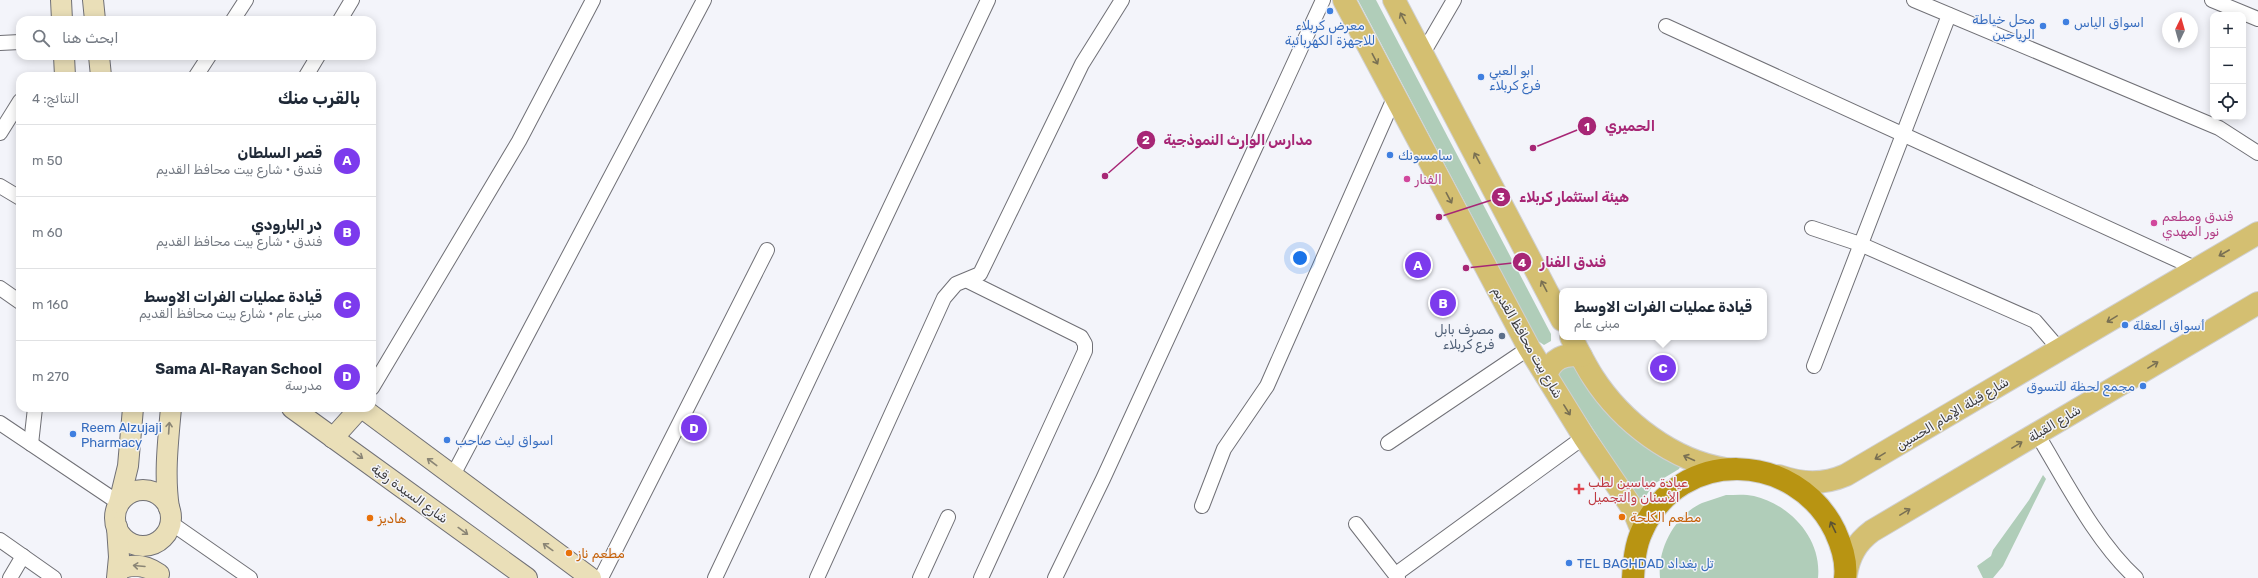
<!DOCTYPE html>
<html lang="ar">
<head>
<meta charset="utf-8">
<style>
  body { margin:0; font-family:Rubik,Cairo,sans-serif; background:#f2f2f3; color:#1f2937; direction:rtl }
  .controls { position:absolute; right:12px; top:12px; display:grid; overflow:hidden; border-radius:8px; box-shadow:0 2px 10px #0003 }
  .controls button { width:36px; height:36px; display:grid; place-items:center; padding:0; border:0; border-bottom:1px solid #e0e1e3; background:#fff; color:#1f2937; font:20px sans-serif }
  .compass { position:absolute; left:2162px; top:12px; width:36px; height:36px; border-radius:50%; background:#fff; box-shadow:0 2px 10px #0003; rotate:5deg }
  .you { position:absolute; left:1300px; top:258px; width:14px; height:14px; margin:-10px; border:3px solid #fff; border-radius:50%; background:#1a73e8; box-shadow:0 0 0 6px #1a73e833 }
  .badge { display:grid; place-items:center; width:26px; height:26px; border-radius:50%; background:#7c3aed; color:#fff; font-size:13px; font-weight:700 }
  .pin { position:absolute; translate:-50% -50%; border:2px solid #fff; box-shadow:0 1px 4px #0006 }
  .popup { position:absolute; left:1559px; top:288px; width:208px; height:52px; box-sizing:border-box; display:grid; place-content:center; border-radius:8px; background:#fff; filter:drop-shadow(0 1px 3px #0005); font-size:13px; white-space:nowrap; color:#747a83 }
  .popup b { font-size:15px; color:#1f2937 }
  .popup::after { content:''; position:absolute; left:50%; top:100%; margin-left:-8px; border:8px solid transparent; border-top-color:#fff }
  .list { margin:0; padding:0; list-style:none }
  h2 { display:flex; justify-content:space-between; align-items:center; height:52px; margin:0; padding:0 16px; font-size:17px }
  h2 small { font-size:13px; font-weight:400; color:#747a83 }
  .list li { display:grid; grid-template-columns:26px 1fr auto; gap:12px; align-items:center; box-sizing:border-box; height:72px; padding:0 16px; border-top:1px solid #e0e1e3 }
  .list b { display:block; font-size:15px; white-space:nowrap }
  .list p { margin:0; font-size:13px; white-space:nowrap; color:#747a83 }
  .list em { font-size:13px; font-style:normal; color:#747a83 }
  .icon { flex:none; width:22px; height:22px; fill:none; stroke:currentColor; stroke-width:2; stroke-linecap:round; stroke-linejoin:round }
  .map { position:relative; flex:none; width:2258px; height:578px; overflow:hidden; direction:ltr }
  .search { position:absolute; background:#fff; box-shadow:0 2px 10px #0003; left:16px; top:16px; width:360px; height:44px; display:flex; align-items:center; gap:10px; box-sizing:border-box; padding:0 14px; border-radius:12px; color:#747a83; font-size:15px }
  .panel { position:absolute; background:#fff; box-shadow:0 2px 10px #0003; left:16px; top:72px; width:360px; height:340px; border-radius:12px; direction:rtl }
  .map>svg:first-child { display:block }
  .green { fill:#b0cdb9 }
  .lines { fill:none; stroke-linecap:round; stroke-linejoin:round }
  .street-casing { stroke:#707076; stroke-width:16 }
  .secondary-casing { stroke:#707076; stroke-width:22 }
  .primary-casing { stroke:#d0d0d1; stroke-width:24 }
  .highway-casing { stroke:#d0d0d1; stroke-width:24 }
  .street { stroke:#fff; stroke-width:14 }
  .secondary { stroke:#eadfb8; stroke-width:20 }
  .primary { stroke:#d4bf71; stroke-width:22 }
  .highway { stroke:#b89412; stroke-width:22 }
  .oneway { stroke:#797053 }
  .oneway2 { stroke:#8a8575 }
  .oneway3 { stroke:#5b5234 }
  .shop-dot { fill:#3f7fe0; stroke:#f3f4fa; stroke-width:1.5 }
  .hotel-dot { fill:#d1479c; stroke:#f3f4fa; stroke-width:1.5 }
  .service-dot { fill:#5c6f8a; stroke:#f3f4fa; stroke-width:1.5 }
  .health-dot { fill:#e0444e; stroke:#f3f4fa; stroke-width:1.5 }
  .food-dot { fill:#e8710a; stroke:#f3f4fa; stroke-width:1.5 }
  .labels { text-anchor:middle; stroke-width:3; stroke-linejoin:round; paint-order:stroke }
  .shop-label { font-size:13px; fill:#366cbe; stroke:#f3f4fa; text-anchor:start }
  .hotel-label { font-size:13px; fill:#b23c85; stroke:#f3f4fa; text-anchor:start }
  .service-label { font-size:13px; fill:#4e5e75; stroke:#f3f4fa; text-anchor:end }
  .street-label { font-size:13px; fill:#3c3c3f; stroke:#f3f4fa }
  .health-label { font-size:13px; fill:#be3a42; stroke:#f3f4fa; text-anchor:start }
  .food-label { font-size:13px; fill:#c56008; stroke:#f3f4fa; text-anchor:start }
  .leader { fill:none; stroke:#a72675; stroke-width:1.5 }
  .callout-dot { fill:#a72675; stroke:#f3f4fa; stroke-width:1.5 }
  .mark-label { font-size:12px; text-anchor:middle; font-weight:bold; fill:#fff }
  .callout-label { font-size:14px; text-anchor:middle; font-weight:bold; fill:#a72675; stroke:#f3f4fa; stroke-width:3; stroke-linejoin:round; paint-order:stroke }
</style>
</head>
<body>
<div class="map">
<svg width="2258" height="578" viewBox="0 0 2258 578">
  <rect width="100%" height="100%" fill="#f3f4fa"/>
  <!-- green -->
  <g class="green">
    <path d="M 1358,0 L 1376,0 L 1551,334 L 1551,341 L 1544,345 L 1538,341 Z"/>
    <path d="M 1569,360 L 1681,465 L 1679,469 L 1654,484 L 1641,503 L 1558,375 L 1558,366 Z"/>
    <path d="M 2043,475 L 2046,479 L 2003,566 L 1993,578 L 1983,578 L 1977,566 L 1991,556 L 1993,550 L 2029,500 Z"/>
    <path d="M 1726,495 C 1735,495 1745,494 1754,496 C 1791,505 1822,539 1818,578 L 1660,578 C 1657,549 1675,515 1702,503 C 1710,500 1718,498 1726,495 Z"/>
  </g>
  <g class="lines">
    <defs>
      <g id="street">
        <path d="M 1914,0 L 2219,128 L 2258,153"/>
        <path d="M 2212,0 L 2258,19"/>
        <path d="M 233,20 L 246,0"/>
        <path d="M 340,20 L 352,0"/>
        <path d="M 1666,26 L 2197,269"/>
        <path d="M 0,43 L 20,42"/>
        <path d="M 1422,55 L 1454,0"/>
        <path d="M 196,76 L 209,56"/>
        <path d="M 306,76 L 318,56"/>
        <path d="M 0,133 L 20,101"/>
        <path d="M 0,186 L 20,198"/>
        <path d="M 1812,228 L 1860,244 L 2035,321 L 2060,350"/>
        <path d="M 968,281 L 1081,337 L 1085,344 L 1085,351 L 981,578"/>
        <path d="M 0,288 L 20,302"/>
        <path d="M 1814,366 L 1949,15"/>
        <path d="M 372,388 L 519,141 L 593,0"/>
        <path d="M 0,423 L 119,503"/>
        <path d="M 2037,434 C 2065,480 2096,542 2136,578"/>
        <path d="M 1388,443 L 1529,348"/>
        <path d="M 31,444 L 35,408"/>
        <path d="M 452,477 L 704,0"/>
        <path d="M 1202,506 L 1224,449 L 1267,386 L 1395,96"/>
        <path d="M 171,523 L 250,578"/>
        <path d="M 1356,524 L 1398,578"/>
        <path d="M 0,540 L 54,578"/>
        <path d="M 1396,574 L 1584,437"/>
        <path d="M 10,578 L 23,556"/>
        <path d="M 601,578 L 767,250"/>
        <path d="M 715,578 L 988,0"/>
        <path d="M 817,578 L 944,298 L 956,284 L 980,274 L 1082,64 L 1122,0"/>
        <path d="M 920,578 L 948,517"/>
        <path d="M 1055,578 L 1103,479 L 1323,0"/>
      </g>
      <g id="secondary">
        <path d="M 61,0 L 62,20"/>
        <path d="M 93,0 L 95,20"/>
        <path d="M 64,56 L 65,76"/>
        <path d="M 99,56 L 101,76"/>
        <path d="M 292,408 L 527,578"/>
        <path d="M 362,408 L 591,578"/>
        <path d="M 333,438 L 360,408"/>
        <circle cx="143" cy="518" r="28"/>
        <path d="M 119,503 L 128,466 L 133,408"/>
        <path d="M 169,508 C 164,475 168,442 171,408"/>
        <path d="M 117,527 L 119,557 L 117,578"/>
        <path d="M 118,570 C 133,563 146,565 159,574"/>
      </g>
      <g id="primary">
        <path d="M 1344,0 L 1529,348 L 1584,437 L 1633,509 L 1642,531"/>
        <path d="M 1394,0 L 1562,320"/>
        <path d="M 1571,337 C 1578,350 1585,365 1593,377 C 1622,422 1673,461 1726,469"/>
        <path d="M 1546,375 C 1552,359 1564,353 1581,356"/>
        <path d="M 1779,476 C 1802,484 1823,485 1846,475 L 2258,233"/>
        <path d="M 1846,575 C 1849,556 1856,543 1872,531 L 2258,303"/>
      </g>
      <path id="highway" d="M 1633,578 C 1634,562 1635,546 1642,531 C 1680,446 1796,451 1835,531 C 1841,544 1847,563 1845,578"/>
    </defs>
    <!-- street casing -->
    <use href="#street" class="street-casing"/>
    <!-- secondary casing -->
    <use href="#secondary" class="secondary-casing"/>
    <!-- primary casing -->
    <use href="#primary" class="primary-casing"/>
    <!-- highway casing -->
    <use href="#highway" class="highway-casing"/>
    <!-- street -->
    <use href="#street" class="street"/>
    <!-- secondary -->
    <use href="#secondary" class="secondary"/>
    <!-- primary -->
    <use href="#primary" class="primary"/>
    <!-- highway -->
    <use href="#highway" class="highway"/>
  </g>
  <!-- one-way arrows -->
  <defs><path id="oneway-shaft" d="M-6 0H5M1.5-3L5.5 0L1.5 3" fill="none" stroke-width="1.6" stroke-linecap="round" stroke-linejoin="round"/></defs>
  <g class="oneway">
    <use href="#oneway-shaft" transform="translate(1403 18) rotate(-117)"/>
    <use href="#oneway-shaft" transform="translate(1375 59) rotate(62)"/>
    <use href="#oneway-shaft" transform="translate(1477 158) rotate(-118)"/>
    <use href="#oneway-shaft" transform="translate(1449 198) rotate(62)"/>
    <use href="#oneway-shaft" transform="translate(2224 253) rotate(150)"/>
    <use href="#oneway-shaft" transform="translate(1544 286) rotate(-118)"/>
    <use href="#oneway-shaft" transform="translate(2112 319) rotate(149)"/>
    <use href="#oneway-shaft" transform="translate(2153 365) rotate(-31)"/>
    <use href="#oneway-shaft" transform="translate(1567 410) rotate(58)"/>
    <use href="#oneway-shaft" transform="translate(2017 445) rotate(-31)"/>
    <use href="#oneway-shaft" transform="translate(1880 456) rotate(149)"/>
    <use href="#oneway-shaft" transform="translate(1689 458) rotate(-156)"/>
    <use href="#oneway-shaft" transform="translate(1905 512) rotate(-31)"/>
  </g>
  <g class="oneway2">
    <use href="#oneway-shaft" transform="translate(169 428) rotate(-86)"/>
    <use href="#oneway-shaft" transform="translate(358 455) rotate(36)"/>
    <use href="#oneway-shaft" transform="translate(432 462) rotate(-143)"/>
    <use href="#oneway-shaft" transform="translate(463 531) rotate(36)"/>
    <use href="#oneway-shaft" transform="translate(548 547) rotate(-144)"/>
    <use href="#oneway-shaft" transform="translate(139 566) rotate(-175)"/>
  </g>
  <use class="oneway3" href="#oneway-shaft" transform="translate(1833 527) rotate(-116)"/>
  <!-- markers -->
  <g class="shop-dot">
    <circle cx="1330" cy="11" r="4"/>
    <circle cx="2066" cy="22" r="4"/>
    <circle cx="2043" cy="26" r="4"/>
    <circle cx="1481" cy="77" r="4"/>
    <circle cx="1390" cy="155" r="4"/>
    <circle cx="2125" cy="325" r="4"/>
    <circle cx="2143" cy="386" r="4"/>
    <circle cx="73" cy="434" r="4"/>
    <circle cx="447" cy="440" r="4"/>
    <circle cx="1569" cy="563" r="4"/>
  </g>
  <g class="hotel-dot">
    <circle cx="1407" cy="179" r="4"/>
    <circle cx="2154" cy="223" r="4"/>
  </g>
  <circle class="service-dot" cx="1502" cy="336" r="4"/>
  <path class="health-dot" d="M1577 483h4v4h4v4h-4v4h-4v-4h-4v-4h4z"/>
  <g class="food-dot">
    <circle cx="1622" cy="517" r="4"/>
    <circle cx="370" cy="518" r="4"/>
    <circle cx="569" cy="553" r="4"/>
  </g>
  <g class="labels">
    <!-- shop labels -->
    <g class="shop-label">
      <text x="2035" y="24" text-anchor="end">محل خياطة<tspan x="2035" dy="15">الرياحين</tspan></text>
      <text x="2074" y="27">اسواق الياس</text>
      <text x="1330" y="30" text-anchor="middle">معرض كربلاء<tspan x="1330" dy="15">للاجهزة الكهربائية</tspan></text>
      <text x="1489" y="75">ابو العبي<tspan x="1489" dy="15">فرع كربلاء</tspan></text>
      <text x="1398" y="160">سامسونك</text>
      <text x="2133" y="330">أسواق العقلة</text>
      <text x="2135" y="391" text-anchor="end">مجمع لحظة للتسوق</text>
      <text x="81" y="432">Reem Alzujaji<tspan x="81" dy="15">Pharmacy</tspan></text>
      <text x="455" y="445">اسواق ليث صاحب</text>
      <text x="1577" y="568">TEL BAGHDAD تل بغداد</text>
    </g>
    <!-- hotel labels -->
    <g class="hotel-label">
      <text x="1415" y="184">الفنار</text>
      <text x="2162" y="221">فندق ومطعم<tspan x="2162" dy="15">نور المهدي</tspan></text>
    </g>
    <!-- service labels -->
    <g class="service-label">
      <text x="1494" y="334">مصرف بابل<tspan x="1494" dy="15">فرع كربلاء</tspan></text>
    </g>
    <!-- street labels -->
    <g class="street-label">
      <text transform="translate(1528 342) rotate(60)" y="5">شارع بيت محافظ القديم</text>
      <text transform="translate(1952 413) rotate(-31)" y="5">شارع قبلة الإمام الحسين</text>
      <text transform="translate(2054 423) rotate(-31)" y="5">شارع القبلة</text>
      <text transform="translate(410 493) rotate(36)" y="5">شارع السيدة رقية</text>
    </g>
    <!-- health labels -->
    <g class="health-label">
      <text x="1588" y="487">عيادة مياسين لطب<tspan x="1588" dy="15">الأسنان والتجميل</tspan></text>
    </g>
    <!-- food labels -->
    <g class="food-label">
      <text x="1630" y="522">مطعم الكلحة</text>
      <text x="378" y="523">هاديز</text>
      <text x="577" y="558">مطعم ناز</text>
    </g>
  </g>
  <!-- callouts -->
  <path class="leader" d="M1533 148L1587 126M1105 176L1146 140M1439 217L1501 197M1466 268L1522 262"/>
  <g class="callout-dot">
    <circle cx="1533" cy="148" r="4"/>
    <circle cx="1105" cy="176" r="4"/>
    <circle cx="1439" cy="217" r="4"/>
    <circle cx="1466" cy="268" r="4"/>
    <circle cx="1587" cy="126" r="10"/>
    <circle cx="1146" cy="140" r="10"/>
    <circle cx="1501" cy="197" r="10"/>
    <circle cx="1522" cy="262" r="10"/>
  </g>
  <g class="mark-label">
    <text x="1587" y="131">1</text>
    <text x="1146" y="144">2</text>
    <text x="1501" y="201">3</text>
    <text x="1522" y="267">4</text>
  </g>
  <g class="callout-label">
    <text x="1630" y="131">الحميري</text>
    <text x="1238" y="145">مدارس الوارث النموذجية</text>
    <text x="1574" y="202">هيئة استثمار كربلاء</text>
    <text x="1573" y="267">فندق الفنار</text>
  </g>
</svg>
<div class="controls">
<button>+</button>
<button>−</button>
<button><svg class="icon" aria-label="locate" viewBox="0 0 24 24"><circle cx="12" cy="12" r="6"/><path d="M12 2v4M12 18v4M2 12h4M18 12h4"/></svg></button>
</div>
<svg class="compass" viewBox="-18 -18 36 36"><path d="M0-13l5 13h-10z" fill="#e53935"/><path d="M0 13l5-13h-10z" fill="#747a83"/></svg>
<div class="you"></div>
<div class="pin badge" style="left:1418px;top:265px">A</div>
<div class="pin badge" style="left:1443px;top:303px">B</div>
<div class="pin badge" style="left:1663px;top:368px">C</div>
<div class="popup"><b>قيادة عمليات الفرات الاوسط</b>مبنى عام</div>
<div class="pin badge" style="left:694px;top:428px">D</div>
<div class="search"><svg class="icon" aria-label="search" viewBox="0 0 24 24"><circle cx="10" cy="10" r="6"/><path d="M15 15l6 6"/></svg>ابحث هنا</div>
<section class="panel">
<h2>بالقرب منك<small>النتائج: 4</small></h2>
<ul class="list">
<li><span class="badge">A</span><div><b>قصر السلطان</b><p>فندق · شارع بيت محافظ القديم</p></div><em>50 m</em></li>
<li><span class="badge">B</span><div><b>در البارودي</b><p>فندق · شارع بيت محافظ القديم</p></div><em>60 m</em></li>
<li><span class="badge">C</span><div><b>قيادة عمليات الفرات الاوسط</b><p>مبنى عام · شارع بيت محافظ القديم</p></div><em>160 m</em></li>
<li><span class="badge">D</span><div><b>Sama Al-Rayan School</b><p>مدرسة</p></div><em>270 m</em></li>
</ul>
</section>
</div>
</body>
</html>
